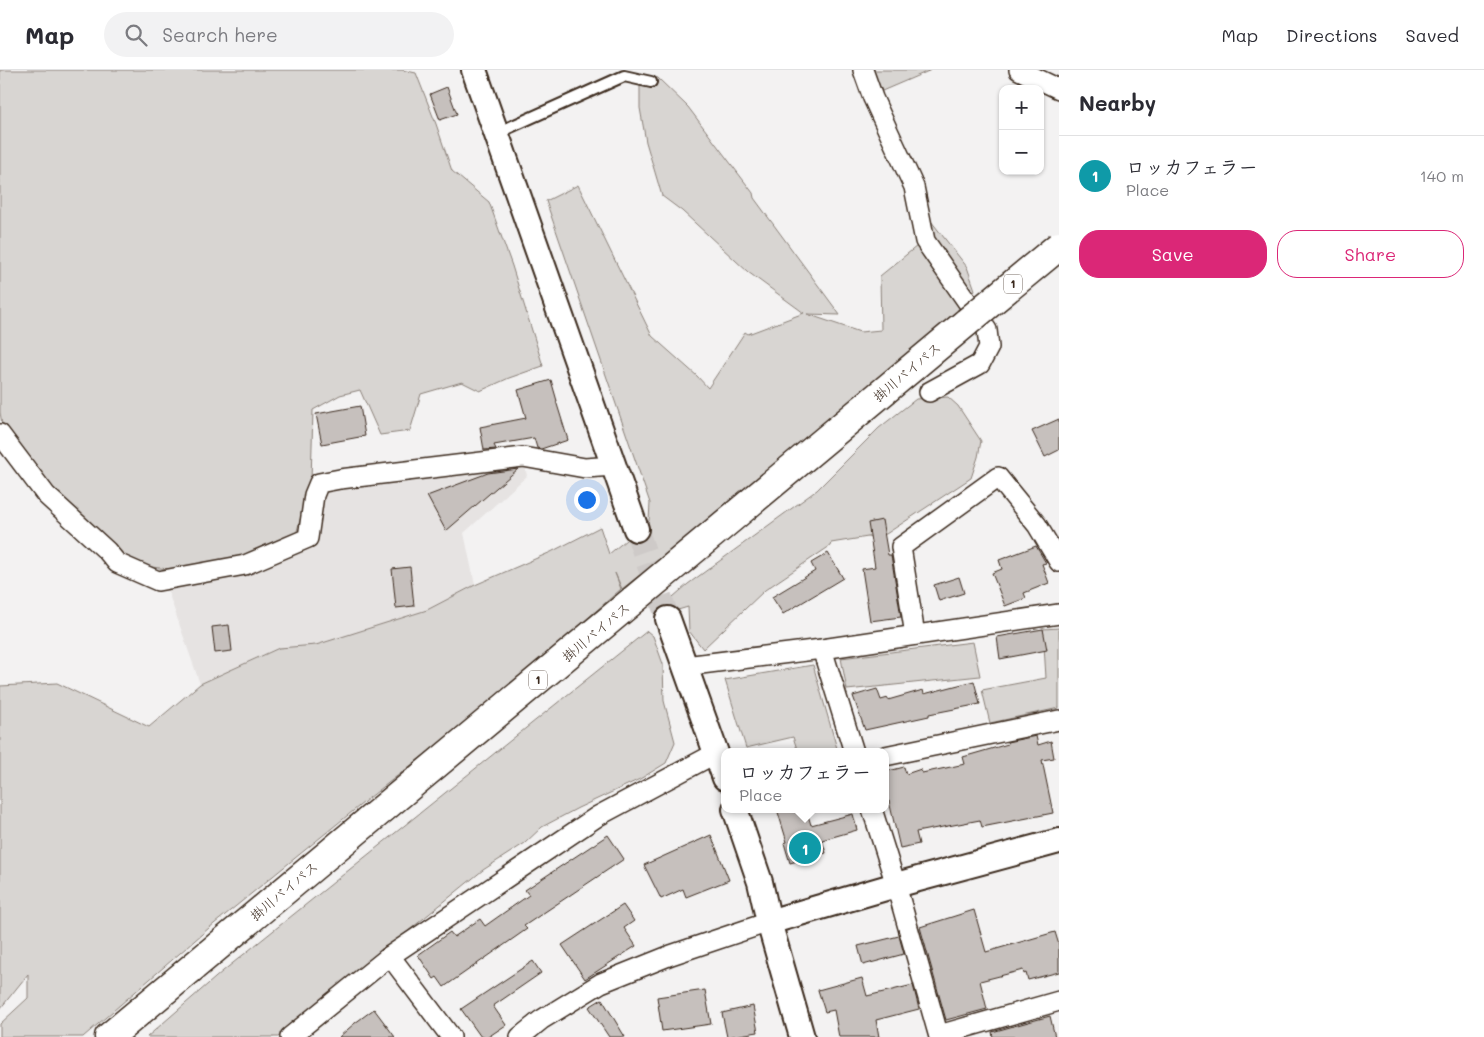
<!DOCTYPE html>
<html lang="en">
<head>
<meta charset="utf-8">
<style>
  body { margin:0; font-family:Mali,"Klee One",sans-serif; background:#f2f2f3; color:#2b2b33 }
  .controls { position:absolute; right:15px; top:15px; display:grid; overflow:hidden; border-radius:10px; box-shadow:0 1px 4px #0004 }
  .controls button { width:45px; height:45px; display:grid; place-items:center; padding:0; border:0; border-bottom:1px solid #e1e1e2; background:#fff; color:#2b2b33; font:25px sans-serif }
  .you { position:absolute; left:586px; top:429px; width:18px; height:18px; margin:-12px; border:4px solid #fff; border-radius:50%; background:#1a73e8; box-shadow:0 0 0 8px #1a73e833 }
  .badge { display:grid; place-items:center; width:32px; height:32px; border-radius:50%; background:#db2777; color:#fff; font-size:16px; font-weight:700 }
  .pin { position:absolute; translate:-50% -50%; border:2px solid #fff; box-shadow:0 1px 5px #0006 }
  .popup { position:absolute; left:721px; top:678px; width:168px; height:65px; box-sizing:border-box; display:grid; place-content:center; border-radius:10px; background:#fff; filter:drop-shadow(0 1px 4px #0005); font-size:16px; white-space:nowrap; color:#7c7c81 }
  .popup b { font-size:19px; color:#2b2b33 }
  .popup::after { content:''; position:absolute; left:50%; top:100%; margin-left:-10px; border:10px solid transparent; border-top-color:#fff }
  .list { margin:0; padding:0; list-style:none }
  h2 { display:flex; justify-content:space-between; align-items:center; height:65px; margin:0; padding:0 20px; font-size:21px }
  h2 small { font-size:16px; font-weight:400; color:#7c7c81 }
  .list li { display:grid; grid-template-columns:32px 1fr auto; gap:15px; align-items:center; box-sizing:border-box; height:80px; padding:0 20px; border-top:1px solid #e1e1e2 }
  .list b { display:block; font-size:19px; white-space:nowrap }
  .list p { margin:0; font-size:16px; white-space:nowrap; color:#7c7c81 }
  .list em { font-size:16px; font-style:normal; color:#7c7c81 }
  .actions { display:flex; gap:10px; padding:15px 20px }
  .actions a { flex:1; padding:11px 0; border:1px solid #db2777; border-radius:20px; text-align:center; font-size:18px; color:#db2777 }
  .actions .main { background:#db2777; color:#fff }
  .icon { flex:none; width:28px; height:28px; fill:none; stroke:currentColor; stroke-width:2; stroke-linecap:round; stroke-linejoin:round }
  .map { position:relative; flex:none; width:1059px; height:967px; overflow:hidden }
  header { display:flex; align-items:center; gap:30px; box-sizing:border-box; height:70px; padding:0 25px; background:#fff; border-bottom:1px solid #e1e1e2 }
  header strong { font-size:24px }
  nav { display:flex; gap:28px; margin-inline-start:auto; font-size:18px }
  .search { width:350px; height:45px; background:#f2f2f3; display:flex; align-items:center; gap:12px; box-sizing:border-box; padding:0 18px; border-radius:28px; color:#7c7c81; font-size:19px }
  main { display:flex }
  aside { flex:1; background:#fff }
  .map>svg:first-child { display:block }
  .built { fill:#e6e3e2 }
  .green { fill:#d8d5d2; stroke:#8a8078 }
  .building { fill:#c6c0bd; stroke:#3b2a1e }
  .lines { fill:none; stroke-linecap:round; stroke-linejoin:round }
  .tertiary-tunnel { stroke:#cecac8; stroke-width:24; stroke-dasharray:24 12; stroke-linecap:butt }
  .service-casing { stroke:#3b2a1e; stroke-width:14 }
  .minor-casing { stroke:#3b2a1e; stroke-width:22 }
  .tertiary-casing { stroke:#3b2a1e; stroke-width:28 }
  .trunk-casing { stroke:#3b2a1e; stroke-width:31 }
  .service { stroke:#fff; stroke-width:10 }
  .minor { stroke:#fff; stroke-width:19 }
  .tertiary { stroke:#fff; stroke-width:24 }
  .trunk { stroke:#fff; stroke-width:28 }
  .trunk-bridge-casing { stroke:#3b2a1e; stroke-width:31; stroke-linecap:butt }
  .trunk-bridge { stroke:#fff; stroke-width:28 }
  .labels { text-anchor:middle; stroke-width:4; stroke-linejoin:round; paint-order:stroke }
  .shield { fill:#fff; stroke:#766a62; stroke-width:1 }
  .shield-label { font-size:12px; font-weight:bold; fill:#3b2a1e }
  .street-label { font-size:14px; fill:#3b2a1e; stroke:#fff }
</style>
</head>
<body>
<header>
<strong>Map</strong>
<div class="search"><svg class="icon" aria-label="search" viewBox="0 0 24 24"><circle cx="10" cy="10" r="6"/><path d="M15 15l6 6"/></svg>Search here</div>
<nav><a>Map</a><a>Directions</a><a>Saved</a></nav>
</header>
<main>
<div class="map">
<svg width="1059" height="967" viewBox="0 0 1059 967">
  <rect width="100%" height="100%" fill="#f3f2f2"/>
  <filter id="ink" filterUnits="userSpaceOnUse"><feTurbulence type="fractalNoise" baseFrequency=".02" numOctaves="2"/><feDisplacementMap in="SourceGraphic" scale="10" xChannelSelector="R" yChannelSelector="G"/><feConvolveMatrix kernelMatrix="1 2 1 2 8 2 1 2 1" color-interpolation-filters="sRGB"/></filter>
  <g filter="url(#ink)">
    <!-- built -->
    <path class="built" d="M 523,387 L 527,406 L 464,463 L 475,515 L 427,540 L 316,575 L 279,578 L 200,614 L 164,510 L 309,472 L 319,413 Z"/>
    <!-- green -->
    <g class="green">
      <path d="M 0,0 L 402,0 L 416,3 L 436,54 L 452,101 L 489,132 L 512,196 L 543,296 L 509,308 L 480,321 L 462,312 L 421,324 L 410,361 L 380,365 L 360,320 L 340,325 L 313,340 L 311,411 L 293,475 L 203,503 L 117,493 L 4,368 L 0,342 Z"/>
      <path d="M 872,0 L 931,0 L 882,21 Z"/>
      <path d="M 640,4 L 658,8 L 688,37 L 753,123 L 754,128 L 840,245 L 807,244 L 860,262 L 881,260 L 880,206 L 917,176 L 924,182 L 932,180 L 931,151 L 967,197 L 975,220 L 952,247 L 669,482 L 622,519 L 615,503 L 621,519 L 492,632 L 369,728 L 209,858 L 83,967 L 0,967 L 0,954 L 28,928 L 28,904 L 0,939 L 0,616 L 57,613 L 149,657 L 200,614 L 279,578 L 316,575 L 427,540 L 475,515 L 551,482 L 600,457 L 609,484 L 649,451 L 650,433 L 546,131 L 578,115 L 652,266 L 697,306 L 708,318 L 745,262 L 748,264 L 804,243 L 748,202 L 682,141 L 662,126 L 646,72 L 640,38 Z"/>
      <path d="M 948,327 L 958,336 L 981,371 L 978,387 L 971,408 L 886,464 L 831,473 L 830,476 L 765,520 L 703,579 L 689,561 L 688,537 L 668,543 L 666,533 L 688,514 L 817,420 L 879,358 L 916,329 Z"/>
      <path d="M 1059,558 L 1059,638 L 990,653 L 982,620 L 1046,608 L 1043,559 Z"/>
      <path d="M 647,561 L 653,566 L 663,594 L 664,631 L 675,672 L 666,693 L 640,709 L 578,738 L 542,757 L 525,773 L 483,800 L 278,967 L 147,967 L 223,901 Z"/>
      <path d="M 973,572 L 980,606 L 847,620 L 841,588 Z"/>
      <path d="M 813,595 L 838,682 L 798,682 L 793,667 L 746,678 L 725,610 Z"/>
    </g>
    <!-- building -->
    <g class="building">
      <path d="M 447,17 L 457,44 L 440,50 L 430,24 Z"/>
      <path d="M 551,310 L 557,331 L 556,331 L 568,370 L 541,379 L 537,378 L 534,368 L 494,375 L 496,379 L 484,380 L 480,357 L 526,348 L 518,320 Z"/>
      <path d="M 360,336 L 365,366 L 322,374 L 316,344 Z"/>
      <path d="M 1059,349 L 1059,380 L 1045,387 L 1032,361 Z"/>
      <path d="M 518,399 L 446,461 L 427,426 L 488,403 Z"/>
      <path d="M 882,450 L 888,485 L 891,485 L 901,547 L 870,551 L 862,499 L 875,497 L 868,453 Z"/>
      <path d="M 1036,476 L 1046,493 L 1042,494 L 1049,513 L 1024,523 L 1026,528 L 1005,536 L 992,503 L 1002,499 L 999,490 Z"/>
      <path d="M 828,483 L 843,508 L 783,544 L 772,527 L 815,501 L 811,493 Z"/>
      <path d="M 410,497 L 414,536 L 396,538 L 392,499 Z"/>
      <path d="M 959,507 L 964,523 L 939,531 L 934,515 Z"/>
      <path d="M 229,555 L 232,581 L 215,583 L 212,557 Z"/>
      <path d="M 1043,559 L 1047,580 L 1000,589 L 997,567 Z"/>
      <path d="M 974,611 L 980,634 L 929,644 L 929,646 L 865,660 L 853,626 L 877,619 L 881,630 L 888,628 L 888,630 L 923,620 L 924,624 Z"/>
      <path d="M 1036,666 L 1038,675 L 1051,671 L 1054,688 L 1042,690 L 1053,743 L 982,757 L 980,750 L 916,762 L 919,774 L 900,778 L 889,731 L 885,732 L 885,702 L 904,697 L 906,704 L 921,699 L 922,703 L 965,694 L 963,687 L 1008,674 L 1007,672 Z"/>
      <path d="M 777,739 L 806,739 L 811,755 L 853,744 L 857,760 L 822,770 L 826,783 L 790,793 L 784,773 L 787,772 Z"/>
      <path d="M 608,765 L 624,789 L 524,856 L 527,859 L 444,917 L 437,907 L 434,909 L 418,885 L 450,862 L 454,867 L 480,849 L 485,856 L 529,825 L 525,820 Z"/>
      <path d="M 711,765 L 729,810 L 686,827 L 683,819 L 661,829 L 644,795 Z"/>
      <path d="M 623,835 L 634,851 L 624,858 L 636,876 L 585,909 L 562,875 Z"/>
      <path d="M 974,840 L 986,882 L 1055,862 L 1059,875 L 1059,902 L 1028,910 L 1026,903 L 1024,904 L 1023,900 L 980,911 L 987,939 L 946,950 L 920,857 Z"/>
      <path d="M 899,866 L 904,884 L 863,895 L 858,876 Z"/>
      <path d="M 533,891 L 541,903 L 493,936 L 506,955 L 488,967 L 481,967 L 461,939 Z"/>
      <path d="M 862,908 L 867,926 L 913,915 L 919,939 L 876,950 L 879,967 L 839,967 L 834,940 L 825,942 L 818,920 Z"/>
      <path d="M 705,920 L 711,954 L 662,961 L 657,927 Z"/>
      <path d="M 602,929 L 625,967 L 609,967 L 589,937 Z"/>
      <path d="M 753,936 L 758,962 L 727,967 L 722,943 Z"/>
      <path d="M 374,939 L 395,967 L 339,967 L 355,953 Z"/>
      <path d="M 1050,946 L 1055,967 L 993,967 L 992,962 Z"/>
    </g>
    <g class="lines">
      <!-- tertiary-tunnel -->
      <path class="tertiary-tunnel" d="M 636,459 L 668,549"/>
      <defs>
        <path id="service" d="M 497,63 L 624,6 L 651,12"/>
        <g id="minor">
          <path d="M 863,0 L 873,28 L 914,117 L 925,171 L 987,260 L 989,277 L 980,294 L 929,322"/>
          <path d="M 1019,0 L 1059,19"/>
          <path d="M 0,364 L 46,425 L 107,481 L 117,493 L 158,511 L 245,495 L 308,468 L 314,425 L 319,413 L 340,409 L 523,387 L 585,398 L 614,396"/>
          <path d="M 915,565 L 901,477 L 998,407 L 1037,455 L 1059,492"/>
          <path d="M 822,579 L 854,682"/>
          <path d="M 685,596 L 822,579 L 1059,544"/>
          <path d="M 885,686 L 1059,650"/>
          <path d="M 872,739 L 896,815 L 939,967"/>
          <path d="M 390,886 L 451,967"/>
          <path d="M 939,965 L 1059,931"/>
          <path d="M 290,967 L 390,886 L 598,746 L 716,683"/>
          <path d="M 520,967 L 541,950 L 601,913 L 671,885 L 769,852"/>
        </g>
        <g id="tertiary">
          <path d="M 474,0 L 636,459"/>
          <path d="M 668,549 L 725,708"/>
          <path d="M 735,739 L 760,812 L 769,852 L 802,967"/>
          <path d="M 769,852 L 896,815 L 1059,771"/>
        </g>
        <path id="trunk" d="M 109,967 L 967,252"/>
      </defs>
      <!-- service casing -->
      <use href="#service" class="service-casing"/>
      <!-- minor casing -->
      <use href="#minor" class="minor-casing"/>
      <!-- tertiary casing -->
      <use href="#tertiary" class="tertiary-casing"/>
      <!-- trunk casing -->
      <use href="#trunk" class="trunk-casing"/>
      <!-- service -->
      <use href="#service" class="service"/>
      <!-- minor -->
      <use href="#minor" class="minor"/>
      <!-- tertiary -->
      <use href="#tertiary" class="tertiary"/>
      <!-- trunk -->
      <use href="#trunk" class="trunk"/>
      <defs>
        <path id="trunk-bridge" d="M 967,252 L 1059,176"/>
      </defs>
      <!-- trunk-bridge casing -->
      <use href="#trunk-bridge" class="trunk-bridge-casing"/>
      <!-- trunk-bridge -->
      <use href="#trunk-bridge" class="trunk-bridge"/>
    </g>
  </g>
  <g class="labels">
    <!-- shield labels -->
    <g class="shield">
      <rect x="1004" y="204.5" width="18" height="19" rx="4"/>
      <rect x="529" y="600.5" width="18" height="19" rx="4"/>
    </g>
    <g class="shield-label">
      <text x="1013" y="218">1</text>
      <text x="538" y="614">1</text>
    </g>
    <!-- street labels -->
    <g class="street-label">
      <text transform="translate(907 302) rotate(-40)" y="5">掛川バイパス</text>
      <text transform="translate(596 562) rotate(-40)" y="5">掛川バイパス</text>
      <text transform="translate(284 821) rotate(-40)" y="5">掛川バイパス</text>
    </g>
  </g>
</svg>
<div class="controls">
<button>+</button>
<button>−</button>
</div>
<div class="you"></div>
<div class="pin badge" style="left:805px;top:778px;background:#0f9aa8">1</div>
<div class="popup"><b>ロッカフェラー</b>Place</div>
</div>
<aside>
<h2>Nearby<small></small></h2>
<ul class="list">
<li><span class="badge" style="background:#0f9aa8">1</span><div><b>ロッカフェラー</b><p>Place</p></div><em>140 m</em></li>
</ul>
<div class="actions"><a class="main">Save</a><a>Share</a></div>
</aside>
</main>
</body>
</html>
